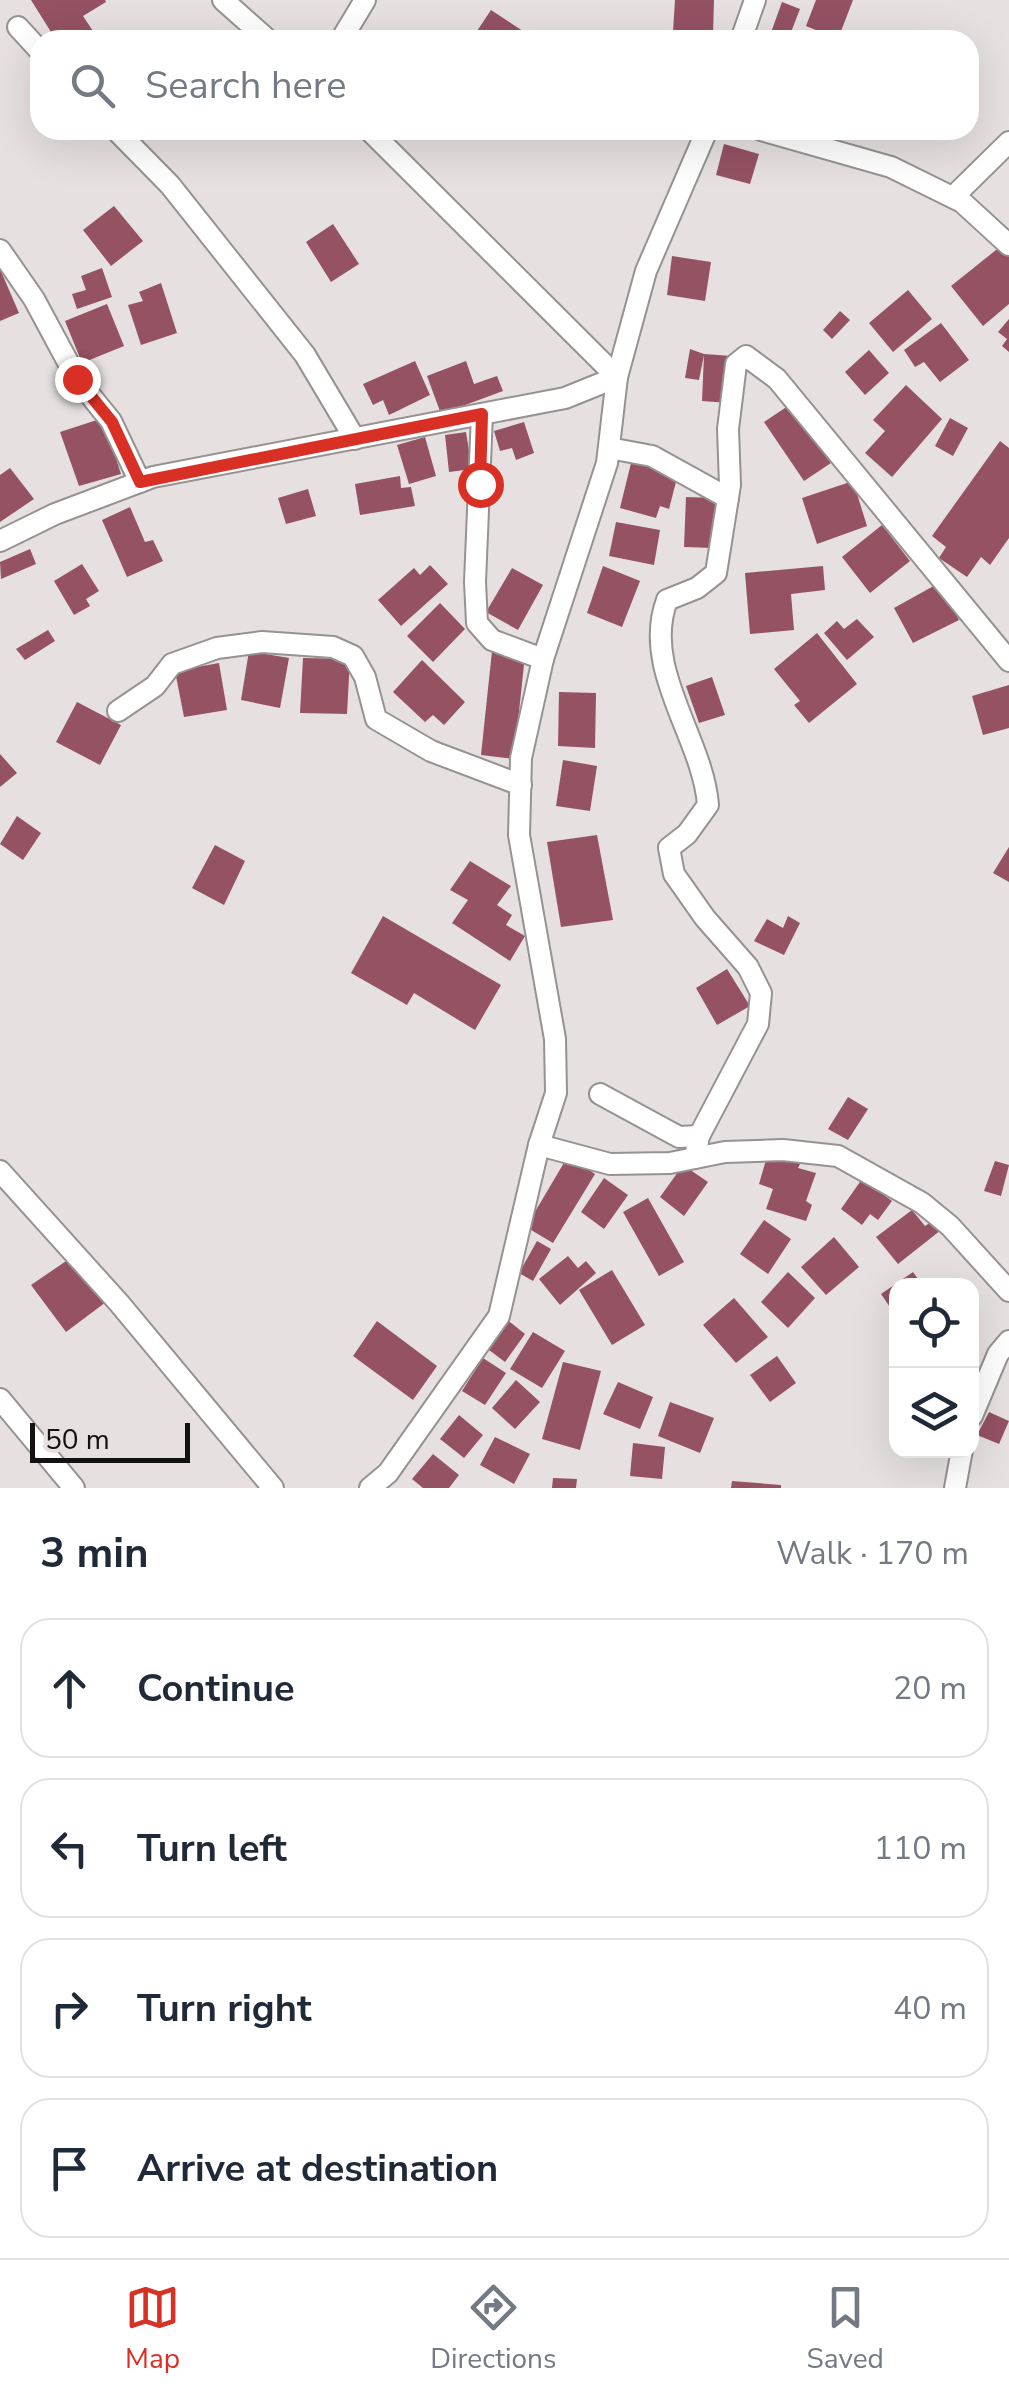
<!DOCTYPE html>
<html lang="en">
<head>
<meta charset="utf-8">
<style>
  body { margin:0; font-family:"Nunito Sans",sans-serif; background:#f2f2f3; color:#1f2937 }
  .controls { position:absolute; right:30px; bottom:30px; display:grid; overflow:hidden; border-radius:20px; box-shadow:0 10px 40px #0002 }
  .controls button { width:90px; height:90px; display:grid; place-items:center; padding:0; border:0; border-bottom:2px solid #e0e1e3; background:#fff; color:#1f2937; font:50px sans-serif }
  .scale { position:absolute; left:30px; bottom:25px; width:160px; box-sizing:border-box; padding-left:10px; border:5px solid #131111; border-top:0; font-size:28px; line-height:35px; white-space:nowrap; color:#131111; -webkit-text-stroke:8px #e6e1e0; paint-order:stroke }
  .stop { position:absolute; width:30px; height:30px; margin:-22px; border:8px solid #d93025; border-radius:50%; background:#fff }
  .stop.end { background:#d93025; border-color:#fff; box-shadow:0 2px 10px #0008 }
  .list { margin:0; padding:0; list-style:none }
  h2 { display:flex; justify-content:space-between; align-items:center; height:130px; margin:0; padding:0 40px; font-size:42px }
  h2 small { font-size:32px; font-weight:400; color:#747a83 }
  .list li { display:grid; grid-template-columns:65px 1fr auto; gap:30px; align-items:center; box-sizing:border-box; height:140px; margin:0 20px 20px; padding:0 20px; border:2px solid #e0e1e3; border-radius:30px }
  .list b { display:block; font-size:38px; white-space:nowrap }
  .list em { font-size:32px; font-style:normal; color:#747a83 }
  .icon { flex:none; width:55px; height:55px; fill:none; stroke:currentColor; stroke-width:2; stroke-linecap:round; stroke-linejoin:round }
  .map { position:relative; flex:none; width:1009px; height:1488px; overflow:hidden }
  .search { position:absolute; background:#fff; box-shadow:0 10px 40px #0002; left:30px; right:30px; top:30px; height:110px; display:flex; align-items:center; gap:25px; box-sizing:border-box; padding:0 35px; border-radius:30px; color:#747a83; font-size:38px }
  .sheet { height:770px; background:#fff }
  nav { display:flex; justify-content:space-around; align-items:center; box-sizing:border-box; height:140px; border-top:2px solid #e0e1e3; background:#fff; font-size:28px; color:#747a83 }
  nav a { display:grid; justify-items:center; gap:5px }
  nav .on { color:#d93025 }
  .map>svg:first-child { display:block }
  .building { fill:#945263 }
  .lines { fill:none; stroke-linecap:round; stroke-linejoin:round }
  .minor-casing { stroke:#979291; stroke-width:24 }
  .minor { stroke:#fff; stroke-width:20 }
  .route { stroke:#d93025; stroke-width:12 }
</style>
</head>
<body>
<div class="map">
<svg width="1009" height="1488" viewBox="0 0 1009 1488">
  <rect width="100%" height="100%" fill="#e6e1e0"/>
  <!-- building -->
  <g class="building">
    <path d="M 31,0 L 105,0 L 106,2 L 83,16 L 99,40 L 56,40 Z"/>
    <path d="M 675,0 L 714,0 L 713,34 L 673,32 Z"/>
    <path d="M 816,0 L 853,0 L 838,39 L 806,26 Z"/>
    <path d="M 782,2 L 800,9 L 788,40 L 776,40 L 769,38 Z"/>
    <path d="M 491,10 L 532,37 L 530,40 L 471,40 Z"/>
    <path d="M 815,130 L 845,130 L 839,141 Z"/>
    <path d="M 724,144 L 759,154 L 750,184 L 716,175 Z"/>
    <path d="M 114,206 L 143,241 L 111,266 L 83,230 Z"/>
    <path d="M 333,224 L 359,264 L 331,282 L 306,242 Z"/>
    <path d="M 1006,242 L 1009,251 L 1009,304 L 983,326 L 951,286 Z"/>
    <path d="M 672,256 L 711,262 L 705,301 L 667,295 Z"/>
    <path d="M 102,268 L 112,297 L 77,309 L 72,294 L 86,290 L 81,276 Z"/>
    <path d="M 0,269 L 19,313 L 0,321 Z"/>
    <path d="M 161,283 L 177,333 L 141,345 L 128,305 L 143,301 L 139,292 Z"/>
    <path d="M 908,290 L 932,319 L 893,352 L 869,323 Z"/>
    <path d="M 107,304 L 124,346 L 82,363 L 65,321 Z"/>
    <path d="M 840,311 L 850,320 L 832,339 L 823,330 Z"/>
    <path d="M 1009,319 L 1009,352 L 1002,346 L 1007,339 L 998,332 Z"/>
    <path d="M 941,323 L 969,360 L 940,382 L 924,362 L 915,367 L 904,350 Z"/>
    <path d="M 690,349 L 704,354 L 732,356 L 729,403 L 702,401 L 704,355 L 699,380 L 685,378 Z"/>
    <path d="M 869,350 L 889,373 L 865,395 L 845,372 Z"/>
    <path d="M 415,361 L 430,395 L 389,415 L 383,400 L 373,405 L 363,384 Z"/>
    <path d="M 466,361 L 474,384 L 497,376 L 503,391 L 441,414 L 427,376 Z"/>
    <path d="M 906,385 L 942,419 L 892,477 L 865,453 L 885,431 L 873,420 Z"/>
    <path d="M 791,404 L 831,463 L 804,481 L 764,422 Z"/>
    <path d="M 103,418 L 121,474 L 79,486 L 60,432 Z"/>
    <path d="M 950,418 L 968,428 L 953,456 L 935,446 Z"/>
    <path d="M 524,422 L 534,453 L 516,460 L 512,448 L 500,451 L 494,431 Z"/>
    <path d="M 466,432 L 472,469 L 449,472 L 445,435 Z"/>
    <path d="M 425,437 L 436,476 L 409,484 L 397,445 Z"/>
    <path d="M 1000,441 L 1009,448 L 1009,538 L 990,565 L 981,557 L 967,577 L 939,558 L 946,547 L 932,536 Z"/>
    <path d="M 632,459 L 662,467 L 660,472 L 677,478 L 669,509 L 660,506 L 656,518 L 620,508 Z"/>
    <path d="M 10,468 L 34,499 L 0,522 L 0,475 Z"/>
    <path d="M 400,476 L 401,488 L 411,487 L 415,506 L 360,515 L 355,484 Z"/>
    <path d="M 853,481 L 867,526 L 817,544 L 802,498 Z"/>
    <path d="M 308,489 L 316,516 L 286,524 L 278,498 Z"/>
    <path d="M 686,497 L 716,498 L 714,548 L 684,547 Z"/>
    <path d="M 130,507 L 145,542 L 153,540 L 163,561 L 127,577 L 102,520 Z"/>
    <path d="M 616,522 L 660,530 L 654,565 L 609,556 Z"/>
    <path d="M 882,525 L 910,561 L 870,593 L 842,557 Z"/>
    <path d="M 30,549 L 36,564 L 1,579 L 0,562 Z"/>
    <path d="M 82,564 L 99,591 L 86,599 L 90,606 L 74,615 L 54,581 Z"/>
    <path d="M 430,565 L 448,584 L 401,626 L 378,600 L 414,568 L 420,575 Z"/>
    <path d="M 603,566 L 640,581 L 622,627 L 587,613 Z"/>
    <path d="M 823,566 L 825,590 L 791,594 L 794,630 L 750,634 L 745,573 Z"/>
    <path d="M 512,568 L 543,585 L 518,630 L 486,612 Z"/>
    <path d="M 939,583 L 959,620 L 913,643 L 894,608 Z"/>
    <path d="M 440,603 L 465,629 L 433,662 L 407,636 Z"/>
    <path d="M 857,619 L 874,637 L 847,660 L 824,633 L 837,621 L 844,629 Z"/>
    <path d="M 48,630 L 55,641 L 25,660 L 16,649 Z"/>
    <path d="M 817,633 L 857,684 L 809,723 L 794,705 L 800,701 L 774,669 Z"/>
    <path d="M 249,651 L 289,658 L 280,708 L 241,700 Z"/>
    <path d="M 492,651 L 525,655 L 514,759 L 481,755 Z"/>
    <path d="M 303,658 L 350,659 L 347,714 L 300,713 Z"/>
    <path d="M 422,660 L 465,702 L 444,725 L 433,715 L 425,722 L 393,692 Z"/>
    <path d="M 219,663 L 227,710 L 184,717 L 175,671 Z"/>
    <path d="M 712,677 L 725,715 L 699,723 L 686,686 Z"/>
    <path d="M 1009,685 L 1009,728 L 983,735 L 972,696 Z"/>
    <path d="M 559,692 L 596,693 L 595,748 L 558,746 Z"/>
    <path d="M 77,702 L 121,725 L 100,765 L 56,742 Z"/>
    <path d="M 0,754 L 17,773 L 0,787 Z"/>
    <path d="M 563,760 L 597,766 L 590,811 L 556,806 Z"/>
    <path d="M 17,816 L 41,833 L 23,860 L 0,844 Z"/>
    <path d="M 597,835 L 613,920 L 561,927 L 547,842 Z"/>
    <path d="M 215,845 L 245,861 L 224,905 L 192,888 Z"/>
    <path d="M 1009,847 L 1009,882 L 993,873 Z"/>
    <path d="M 470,861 L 511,886 L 497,905 L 512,915 L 506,925 L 525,936 L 510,961 L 452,923 L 468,900 L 450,890 Z"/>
    <path d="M 383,916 L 501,985 L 475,1030 L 414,993 L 407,1005 L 351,973 Z"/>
    <path d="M 788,916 L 800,923 L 784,955 L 754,941 L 767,919 L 783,928 Z"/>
    <path d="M 727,969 L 750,1006 L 717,1025 L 696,988 Z"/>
    <path d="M 848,1097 L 868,1109 L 848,1140 L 828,1129 Z"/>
    <path d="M 768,1153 L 800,1164 L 798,1168 L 816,1173 L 806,1201 L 812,1205 L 806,1221 L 766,1209 L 773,1189 L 759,1184 Z"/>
    <path d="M 568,1156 L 595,1174 L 553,1243 L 526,1227 Z"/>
    <path d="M 995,1161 L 1009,1165 L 1001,1196 L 984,1191 Z"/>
    <path d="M 683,1165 L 708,1182 L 684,1216 L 660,1197 Z"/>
    <path d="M 604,1178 L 628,1195 L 604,1229 L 581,1212 Z"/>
    <path d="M 862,1179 L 892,1201 L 878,1220 L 870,1214 L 862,1225 L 841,1209 Z"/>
    <path d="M 648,1198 L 684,1262 L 659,1276 L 623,1212 Z"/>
    <path d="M 912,1210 L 925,1226 L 934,1220 L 941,1230 L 898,1264 L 876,1237 Z"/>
    <path d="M 764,1220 L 791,1239 L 768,1274 L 740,1254 Z"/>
    <path d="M 834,1237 L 859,1267 L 826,1295 L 801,1267 Z"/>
    <path d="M 537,1241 L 551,1249 L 533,1281 L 519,1273 Z"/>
    <path d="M 568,1256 L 578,1268 L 586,1261 L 596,1273 L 560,1305 L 539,1279 Z"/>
    <path d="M 72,1257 L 106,1302 L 66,1332 L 31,1285 Z"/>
    <path d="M 612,1270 L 645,1325 L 612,1345 L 579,1290 Z"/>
    <path d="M 788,1272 L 815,1298 L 788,1328 L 761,1302 Z"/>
    <path d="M 913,1272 L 923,1286 L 896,1286 L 896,1316 L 881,1294 Z"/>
    <path d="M 734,1298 L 768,1337 L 736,1363 L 703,1325 Z"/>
    <path d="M 506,1319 L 525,1334 L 505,1362 L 485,1347 Z"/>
    <path d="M 377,1321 L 437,1366 L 413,1400 L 353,1356 Z"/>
    <path d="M 533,1332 L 565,1351 L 542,1388 L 510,1369 Z"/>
    <path d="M 777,1356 L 796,1383 L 770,1402 L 750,1375 Z"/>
    <path d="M 483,1358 L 506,1373 L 485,1405 L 462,1391 Z"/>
    <path d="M 563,1362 L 601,1371 L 580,1450 L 542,1439 Z"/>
    <path d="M 516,1380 L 540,1402 L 515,1429 L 492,1408 Z"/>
    <path d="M 618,1382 L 653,1397 L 640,1429 L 603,1414 Z"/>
    <path d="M 670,1402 L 714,1418 L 700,1453 L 658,1436 Z"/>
    <path d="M 989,1412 L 1009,1421 L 999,1444 L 977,1435 Z"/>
    <path d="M 459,1415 L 483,1435 L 464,1458 L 440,1439 Z"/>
    <path d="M 495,1437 L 530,1454 L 514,1484 L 480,1465 Z"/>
    <path d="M 633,1443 L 665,1447 L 662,1479 L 630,1476 Z"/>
    <path d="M 433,1454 L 459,1475 L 449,1488 L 423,1488 L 412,1479 Z"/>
    <path d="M 553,1478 L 577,1479 L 576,1488 L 552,1488 Z"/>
    <path d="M 732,1481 L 781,1485 L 781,1488 L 731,1488 Z"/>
  </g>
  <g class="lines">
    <defs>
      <g id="minor">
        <path d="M 223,0 L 268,40"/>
        <path d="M 18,27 L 40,51"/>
        <path d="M 341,40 L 365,0"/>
        <path d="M 741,40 L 755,0"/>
        <path d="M 116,130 L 170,185 L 305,355 L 355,439"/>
        <path d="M 761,130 L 891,167 L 962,202 L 1009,245"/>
        <path d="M 953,197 L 1009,142"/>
        <path d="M 0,250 L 34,299 L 77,379 L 111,421 L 140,482"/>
        <path d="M 482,414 L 475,582 L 477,623 L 492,640 L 543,659"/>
        <path d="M 609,448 L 652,456 L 728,498"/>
        <path d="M 0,541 L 55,514 L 153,477 L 565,398 L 617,377 L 369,130"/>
        <path d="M 118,711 L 155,686 L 172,664 L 217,648 L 262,642 L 333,647 L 353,656 L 365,677 L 376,719 L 431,751 L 521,785"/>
        <path d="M 600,1094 L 679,1137 L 699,1136"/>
        <path d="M 539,1145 L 610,1164 L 670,1163 L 725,1152 L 783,1150 L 838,1156 L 922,1203 L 950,1226 L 1009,1291"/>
        <path d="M 695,1158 L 699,1136 L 758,1024 L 761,993 L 748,967 L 705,918 L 674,874 L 669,848 L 687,834 L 708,805 C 703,738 641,669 667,600 L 697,588 L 716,573 L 730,485 L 728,429 L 736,364 L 746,356 L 777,379 L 1009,661"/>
        <path d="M 0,1171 L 119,1303 L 273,1488"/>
        <path d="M 0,1399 L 74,1488"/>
        <path d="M 972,1416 L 998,1354 L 1009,1341"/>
        <path d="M 370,1488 L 388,1473 L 499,1316 L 539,1145 L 556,1093 L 555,1039 L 519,835 L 521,758 L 543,659 L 607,463 L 617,377 L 646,271 L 707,130"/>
        <path d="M 955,1488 L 962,1450"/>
      </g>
    </defs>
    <!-- minor casing -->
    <use href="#minor" class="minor-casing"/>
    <!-- minor -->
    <use href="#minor" class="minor"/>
  </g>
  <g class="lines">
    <!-- route -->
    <path class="route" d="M 77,379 L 112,422 L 140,482 L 482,414 L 480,484"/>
  </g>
</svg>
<div class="controls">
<button><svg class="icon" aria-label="locate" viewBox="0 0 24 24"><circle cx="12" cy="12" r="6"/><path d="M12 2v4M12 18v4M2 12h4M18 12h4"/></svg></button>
<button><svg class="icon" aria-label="layers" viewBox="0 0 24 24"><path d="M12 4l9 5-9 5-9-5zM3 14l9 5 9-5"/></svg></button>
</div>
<div class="scale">50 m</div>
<div class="stop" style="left:480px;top:484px"></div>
<div class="stop end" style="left:77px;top:379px"></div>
<div class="search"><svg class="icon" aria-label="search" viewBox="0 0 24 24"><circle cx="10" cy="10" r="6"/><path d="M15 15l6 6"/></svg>Search here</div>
</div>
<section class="sheet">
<h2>3 min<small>Walk · 170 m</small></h2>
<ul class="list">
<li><svg class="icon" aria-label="ahead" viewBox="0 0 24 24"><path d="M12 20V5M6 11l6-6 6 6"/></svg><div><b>Continue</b></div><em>20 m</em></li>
<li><svg class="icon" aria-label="left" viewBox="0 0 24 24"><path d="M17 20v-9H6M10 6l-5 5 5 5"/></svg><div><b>Turn left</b></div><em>110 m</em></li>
<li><svg class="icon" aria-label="right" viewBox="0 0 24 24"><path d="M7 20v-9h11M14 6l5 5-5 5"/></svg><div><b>Turn right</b></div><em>40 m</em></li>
<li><svg class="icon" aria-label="arrive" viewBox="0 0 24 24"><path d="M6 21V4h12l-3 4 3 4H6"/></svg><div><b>Arrive at destination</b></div></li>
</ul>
</section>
<nav>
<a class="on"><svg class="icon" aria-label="map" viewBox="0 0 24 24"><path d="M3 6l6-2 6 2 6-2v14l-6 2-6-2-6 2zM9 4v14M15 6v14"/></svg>Map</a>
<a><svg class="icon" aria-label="directions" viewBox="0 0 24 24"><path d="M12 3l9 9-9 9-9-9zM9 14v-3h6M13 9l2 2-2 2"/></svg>Directions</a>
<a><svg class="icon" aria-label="saved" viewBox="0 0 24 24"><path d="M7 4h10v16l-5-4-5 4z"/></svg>Saved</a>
</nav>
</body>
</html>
